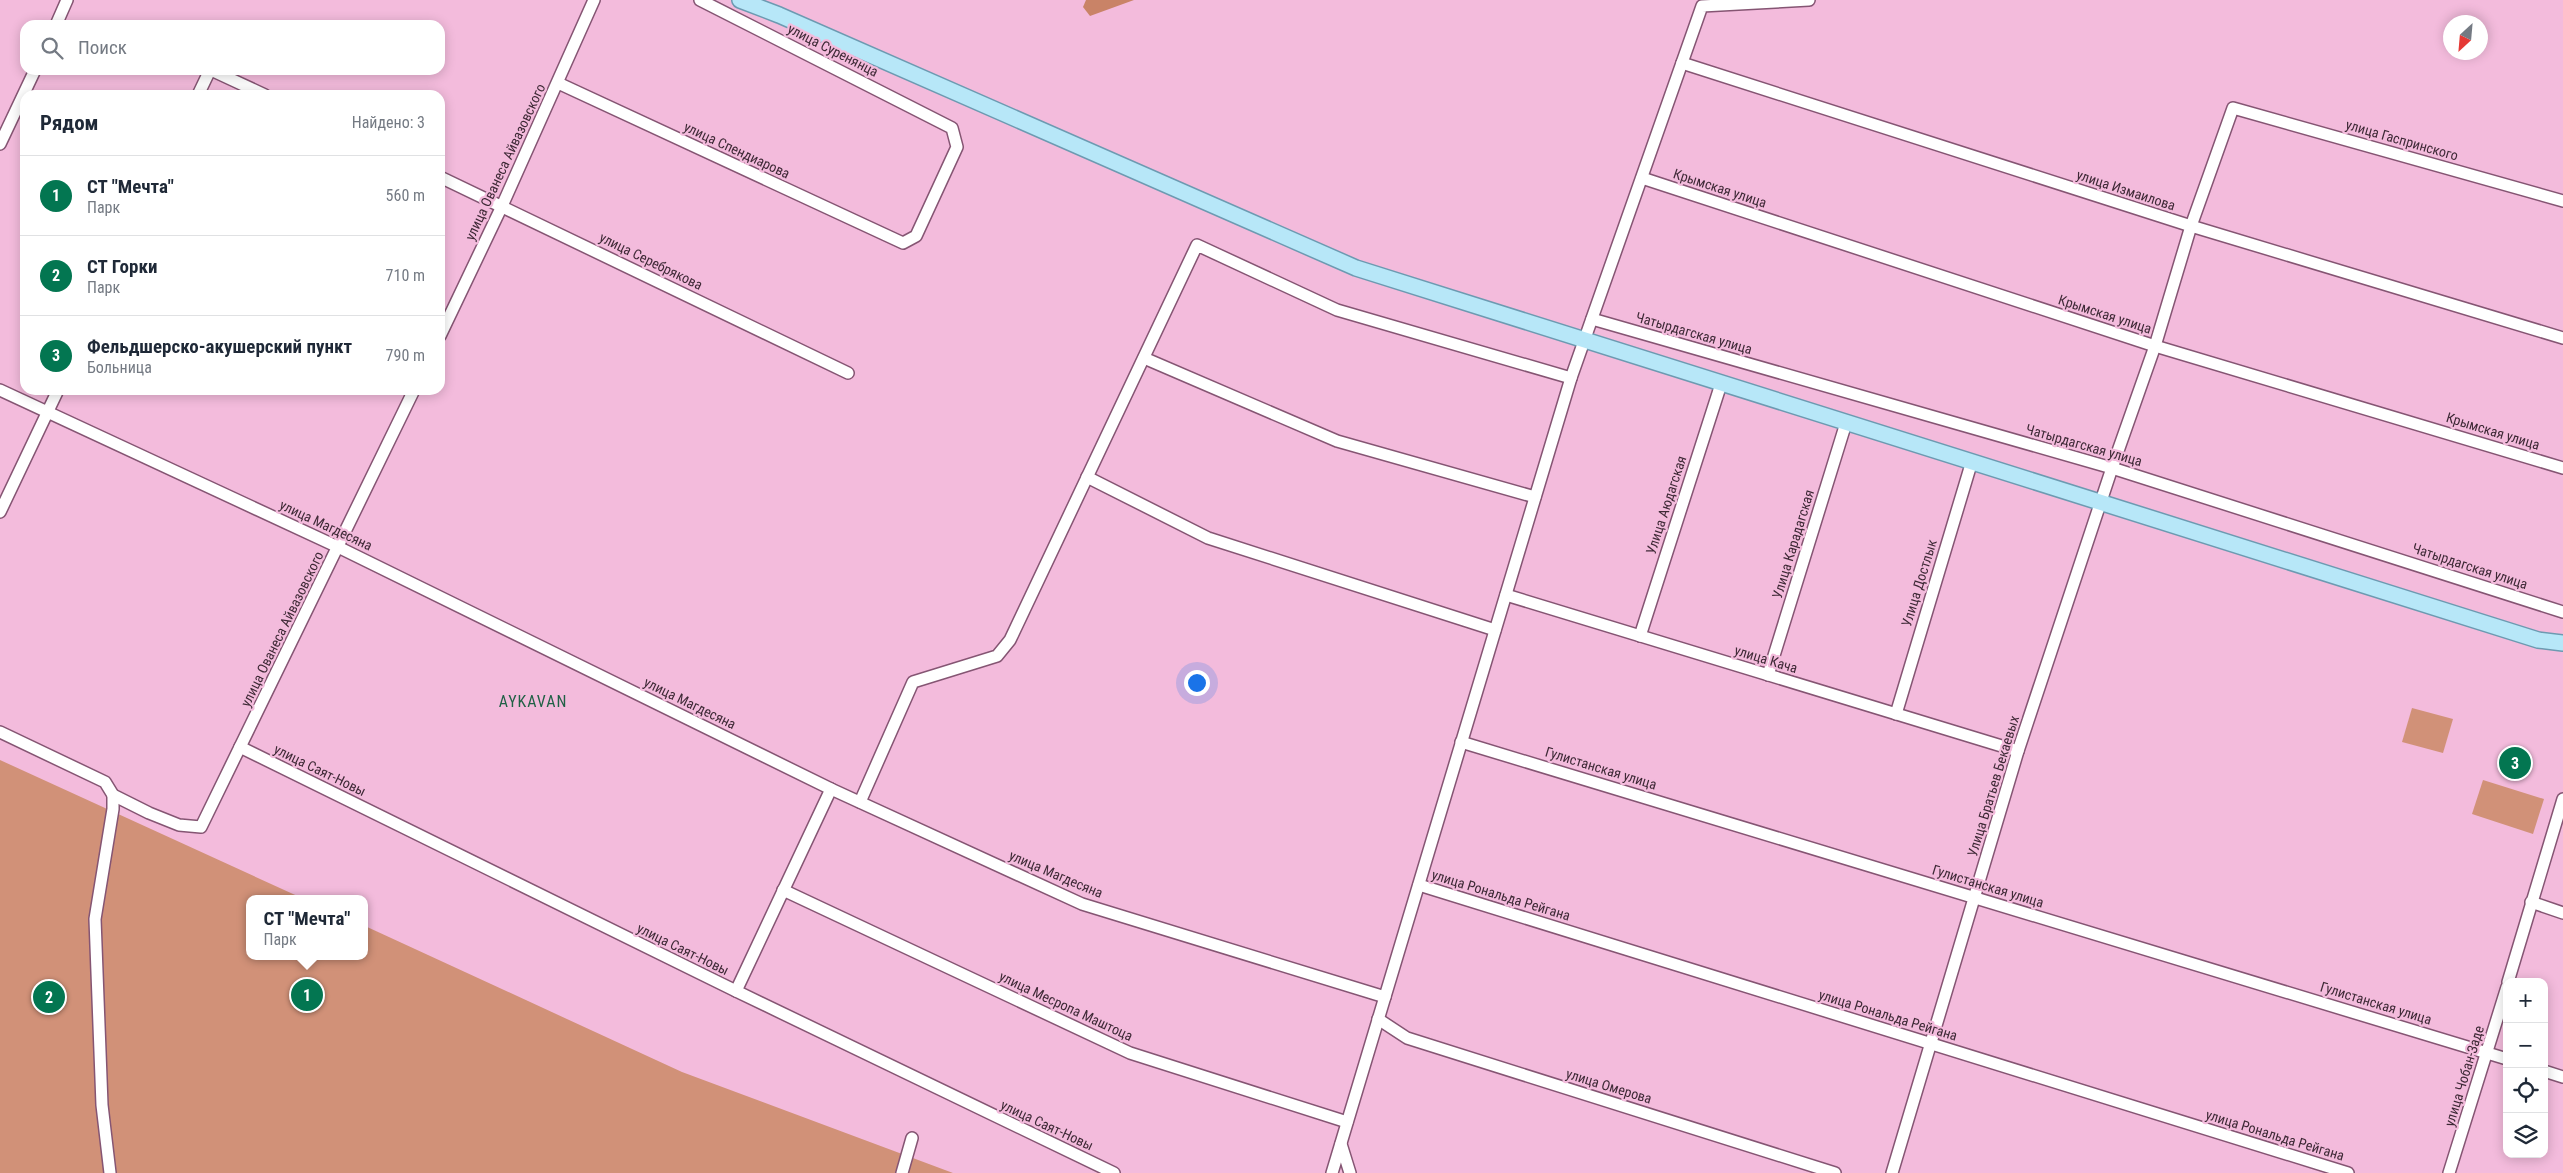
<!DOCTYPE html>
<html lang="ru">
<head>
<meta charset="utf-8">
<style>
  body { margin:0; font-family:"Roboto Condensed",sans-serif; background:#f2f2f3; color:#1f2937 }
  .controls { position:absolute; right:15px; bottom:15px; display:grid; overflow:hidden; border-radius:10px; box-shadow:0 2px 12px #0003 }
  .controls button { width:45px; height:45px; display:grid; place-items:center; padding:0; border:0; border-bottom:1px solid #e0e1e3; background:#fff; color:#1f2937; font:25px sans-serif }
  .compass { position:absolute; left:2443px; top:15px; width:45px; height:45px; border-radius:50%; background:#fff; box-shadow:0 2px 12px #0003; rotate:206deg }
  .you { position:absolute; left:1196px; top:682px; width:18px; height:18px; margin:-12px; border:4px solid #fff; border-radius:50%; background:#1a73e8; box-shadow:0 0 0 8px #1a73e833 }
  .badge { display:grid; place-items:center; width:32px; height:32px; border-radius:50%; background:#037651; color:#fff; font-size:16px; font-weight:700 }
  .pin { position:absolute; translate:-50% -50%; border:2px solid #fff; box-shadow:0 1px 5px #0006 }
  .popup { position:absolute; left:246px; top:895px; width:122px; height:65px; box-sizing:border-box; display:grid; place-content:center; border-radius:10px; background:#fff; filter:drop-shadow(0 1px 4px #0005); font-size:16px; white-space:nowrap; color:#747a83 }
  .popup b { font-size:19px; color:#1f2937 }
  .popup::after { content:''; position:absolute; left:50%; top:100%; margin-left:-10px; border:10px solid transparent; border-top-color:#fff }
  .list { margin:0; padding:0; list-style:none }
  h2 { display:flex; justify-content:space-between; align-items:center; height:65px; margin:0; padding:0 20px; font-size:21px }
  h2 small { font-size:16px; font-weight:400; color:#747a83 }
  .list li { display:grid; grid-template-columns:32px 1fr auto; gap:15px; align-items:center; box-sizing:border-box; height:80px; padding:0 20px; border-top:1px solid #e0e1e3 }
  .list b { display:block; font-size:19px; white-space:nowrap }
  .list p { margin:0; font-size:16px; white-space:nowrap; color:#747a83 }
  .list em { font-size:16px; font-style:normal; color:#747a83 }
  .icon { flex:none; width:28px; height:28px; fill:none; stroke:currentColor; stroke-width:2; stroke-linecap:round; stroke-linejoin:round }
  .map { position:relative; flex:none; width:2563px; height:1173px; overflow:hidden }
  .search { position:absolute; background:#fff; box-shadow:0 2px 12px #0003; left:20px; top:20px; width:425px; height:55px; display:flex; align-items:center; gap:12px; box-sizing:border-box; padding:0 18px; border-radius:15px; color:#747a83; font-size:19px }
  .panel { position:absolute; background:#fff; box-shadow:0 2px 12px #0003; left:20px; top:90px; width:425px; height:305px; border-radius:15px }
  .map>svg:first-child { display:block }
  .green { fill:#d19178 }
  .forest { fill:#c98367 }
  .lines { fill:none; stroke-linecap:round; stroke-linejoin:round }
  .minor-casing { stroke:#855573; stroke-width:14 }
  .major-casing { stroke:#6d9ab1; stroke-width:18 }
  .minor { stroke:#fff; stroke-width:11 }
  .major { stroke:#b7e7f8; stroke-width:15 }
  .labels { text-anchor:middle; stroke-width:4.5; stroke-linejoin:round; paint-order:stroke }
  .street-label { font-size:14px; fill:#3e2936; stroke:#f3bbdc }
  .quarter-label { font-size:16px; letter-spacing:1px; fill:#206146; stroke:#f3bbdc }
</style>
</head>
<body>
<div class="map">
<svg width="2563" height="1173" viewBox="0 0 2563 1173">
  <rect width="100%" height="100%" fill="#f3bbdc"/>
  <!-- green -->
  <g class="green">
    <path d="M 2412,708 L 2453,719 L 2443,753 L 2402,742 Z"/>
    <path d="M 0,760 L 304,899 L 250,899 L 250,956 L 364,956 L 365,926 L 682,1072 L 953,1173 L 0,1173 Z"/>
    <path d="M 2483,780 L 2544,799 L 2533,834 L 2472,814 Z"/>
  </g>
  <!-- forest -->
  <path class="forest" d="M 1086,0 L 1134,0 L 1090,16 L 1083,7 Z"/>
  <g class="lines">
    <defs>
      <g id="minor">
        <path d="M 56,25 L 67,0"/>
        <path d="M 1682,63 L 2191,226 L 2563,338"/>
        <path d="M 211,70 L 265,95"/>
        <path d="M 558,83 L 903,243 L 916,236 L 957,147 L 952,128 L 700,0"/>
        <path d="M 198,95 L 210,70"/>
        <path d="M 0,144 L 35,70"/>
        <path d="M 440,177 L 848,373"/>
        <path d="M 1642,178 L 2155,346 L 2563,468"/>
        <path d="M 1592,319 L 2112,468 L 2563,612"/>
        <path d="M 440,336 L 502,206 L 594,0"/>
        <path d="M 1144,358 L 1337,441 L 1535,497"/>
        <path d="M 0,390 L 338,547 L 831,789 L 1082,904 L 1385,997"/>
        <path d="M 1087,477 L 1208,538 L 1495,630"/>
        <path d="M 0,512 L 58,390"/>
        <path d="M 1506,595 L 2018,751"/>
        <path d="M 1640,636 L 1721,384"/>
        <path d="M 1768,675 L 1846,423"/>
        <path d="M 1896,714 L 1972,461"/>
        <path d="M 0,732 L 105,782 L 113,795 L 149,813 L 179,825 L 201,827 L 414,390"/>
        <path d="M 1461,742 L 2507,1059"/>
        <path d="M 240,747 L 736,991 L 1114,1173"/>
        <path d="M 860,802 L 913,682 L 997,656 L 1010,640 L 1197,245 L 1337,310 L 1571,378"/>
        <path d="M 1419,885 L 2348,1173"/>
        <path d="M 783,890 L 1130,1053 L 1347,1122"/>
        <path d="M 2531,902 L 2563,913"/>
        <path d="M 2508,982 L 2563,799"/>
        <path d="M 736,991 L 831,789"/>
        <path d="M 1378,1019 L 1407,1038 L 1835,1173"/>
        <path d="M 2544,1071 L 2563,1077"/>
        <path d="M 1341,1144 L 1350,1173"/>
        <path d="M 110,1173 L 102,1105 L 95,919 L 113,809 L 113,795"/>
        <path d="M 902,1173 L 912,1138"/>
        <path d="M 1332,1173 L 1571,378 L 1702,6 L 1809,0"/>
        <path d="M 1892,1173 L 2018,751 L 2112,468 L 2155,346 L 2191,226 L 2233,108 L 2563,201"/>
        <path d="M 2449,1173 L 2507,987"/>
      </g>
      <path id="major" d="M 740,0 L 779,15 L 1356,268 L 2538,640 L 2563,643"/>
    </defs>
    <!-- minor casing -->
    <use href="#minor" class="minor-casing"/>
    <!-- major casing -->
    <use href="#major" class="major-casing"/>
    <!-- minor -->
    <use href="#minor" class="minor"/>
    <!-- major -->
    <use href="#major" class="major"/>
  </g>
  <g class="labels">
    <!-- street labels -->
    <g class="street-label">
      <text transform="translate(833 50) rotate(27)" y="5">улица Суренянца</text>
      <text transform="translate(2402 140) rotate(16)" y="5">улица Гаспринского</text>
      <text transform="translate(737 150) rotate(25)" y="5">улица Спендиарова</text>
      <text transform="translate(505 162) rotate(-65)" y="5">улица Ованеса Айвазовского</text>
      <text transform="translate(1720 188) rotate(18)" y="5">Крымская улица</text>
      <text transform="translate(2126 190) rotate(18)" y="5">улица Измаилова</text>
      <text transform="translate(651 261) rotate(26)" y="5">улица Серебрякова</text>
      <text transform="translate(2105 314) rotate(18)" y="5">Крымская улица</text>
      <text transform="translate(1694 333) rotate(16)" y="5">Чатырдагская улица</text>
      <text transform="translate(2493 431) rotate(17)" y="5">Крымская улица</text>
      <text transform="translate(2084 445) rotate(16)" y="5">Чатырдагская улица</text>
      <text transform="translate(1666 505) rotate(-72)" y="5">Улица Аюдагская</text>
      <text transform="translate(326 525) rotate(25)" y="5">улица Магдесяна</text>
      <text transform="translate(1793 544) rotate(-73)" y="5">Улица Карадагская</text>
      <text transform="translate(2470 566) rotate(18)" y="5">Чатырдагская улица</text>
      <text transform="translate(1919 583) rotate(-73)" y="5">Улица Достлык</text>
      <text transform="translate(282 629) rotate(-64)" y="5">улица Ованеса Айвазовского</text>
      <text transform="translate(1766 659) rotate(17)" y="5">улица Кача</text>
      <text transform="translate(690 703) rotate(26)" y="5">улица Магдесяна</text>
      <text transform="translate(1601 768) rotate(17)" y="5">Гулистанская улица</text>
      <text transform="translate(320 770) rotate(26)" y="5">улица Саят-Новы</text>
      <text transform="translate(1993 786) rotate(-73)" y="5">Улица Братьев Бекаевых</text>
      <text transform="translate(1056 874) rotate(23)" y="5">улица Магдесяна</text>
      <text transform="translate(1988 886) rotate(17)" y="5">Гулистанская улица</text>
      <text transform="translate(1501 895) rotate(17)" y="5">улица Рональда Рейгана</text>
      <text transform="translate(683 949) rotate(26)" y="5">улица Саят-Новы</text>
      <text transform="translate(2376 1003) rotate(17)" y="5">Гулистанская улица</text>
      <text transform="translate(1066 1006) rotate(25)" y="5">улица Месропа Маштоца</text>
      <text transform="translate(1888 1015) rotate(17)" y="5">улица Рональда Рейгана</text>
      <text transform="translate(2464 1076) rotate(-73)" y="5">улица Чобан-Заде</text>
      <text transform="translate(1609 1086) rotate(17)" y="5">улица Омерова</text>
      <text transform="translate(1047 1125) rotate(25)" y="5">улица Саят-Новы</text>
      <text transform="translate(2275 1135) rotate(17)" y="5">улица Рональда Рейгана</text>
    </g>
    <!-- quarter labels -->
    <g class="quarter-label">
      <text x="533" y="707">AYKAVAN</text>
    </g>
  </g>
</svg>
<div class="controls">
<button>+</button>
<button>−</button>
<button><svg class="icon" aria-label="locate" viewBox="0 0 24 24"><circle cx="12" cy="12" r="6"/><path d="M12 2v4M12 18v4M2 12h4M18 12h4"/></svg></button>
<button><svg class="icon" aria-label="layers" viewBox="0 0 24 24"><path d="M12 4l9 5-9 5-9-5zM3 14l9 5 9-5"/></svg></button>
</div>
<svg class="compass" viewBox="-18 -18 36 36"><path d="M0-13l5 13h-10z" fill="#e53935"/><path d="M0 13l5-13h-10z" fill="#747a83"/></svg>
<div class="you"></div>
<div class="pin badge" style="left:307px;top:995px">1</div>
<div class="popup"><b>СТ &quot;Мечта&quot;</b>Парк</div>
<div class="pin badge" style="left:49px;top:997px">2</div>
<div class="pin badge" style="left:2515px;top:763px">3</div>
<div class="search"><svg class="icon" aria-label="search" viewBox="0 0 24 24"><circle cx="10" cy="10" r="6"/><path d="M15 15l6 6"/></svg>Поиск</div>
<section class="panel">
<h2>Рядом<small>Найдено: 3</small></h2>
<ul class="list">
<li><span class="badge">1</span><div><b>СТ &quot;Мечта&quot;</b><p>Парк</p></div><em>560 m</em></li>
<li><span class="badge">2</span><div><b>СТ Горки</b><p>Парк</p></div><em>710 m</em></li>
<li><span class="badge">3</span><div><b>Фельдшерско-акушерский пункт</b><p>Больница</p></div><em>790 m</em></li>
</ul>
</section>
</div>
</body>
</html>
